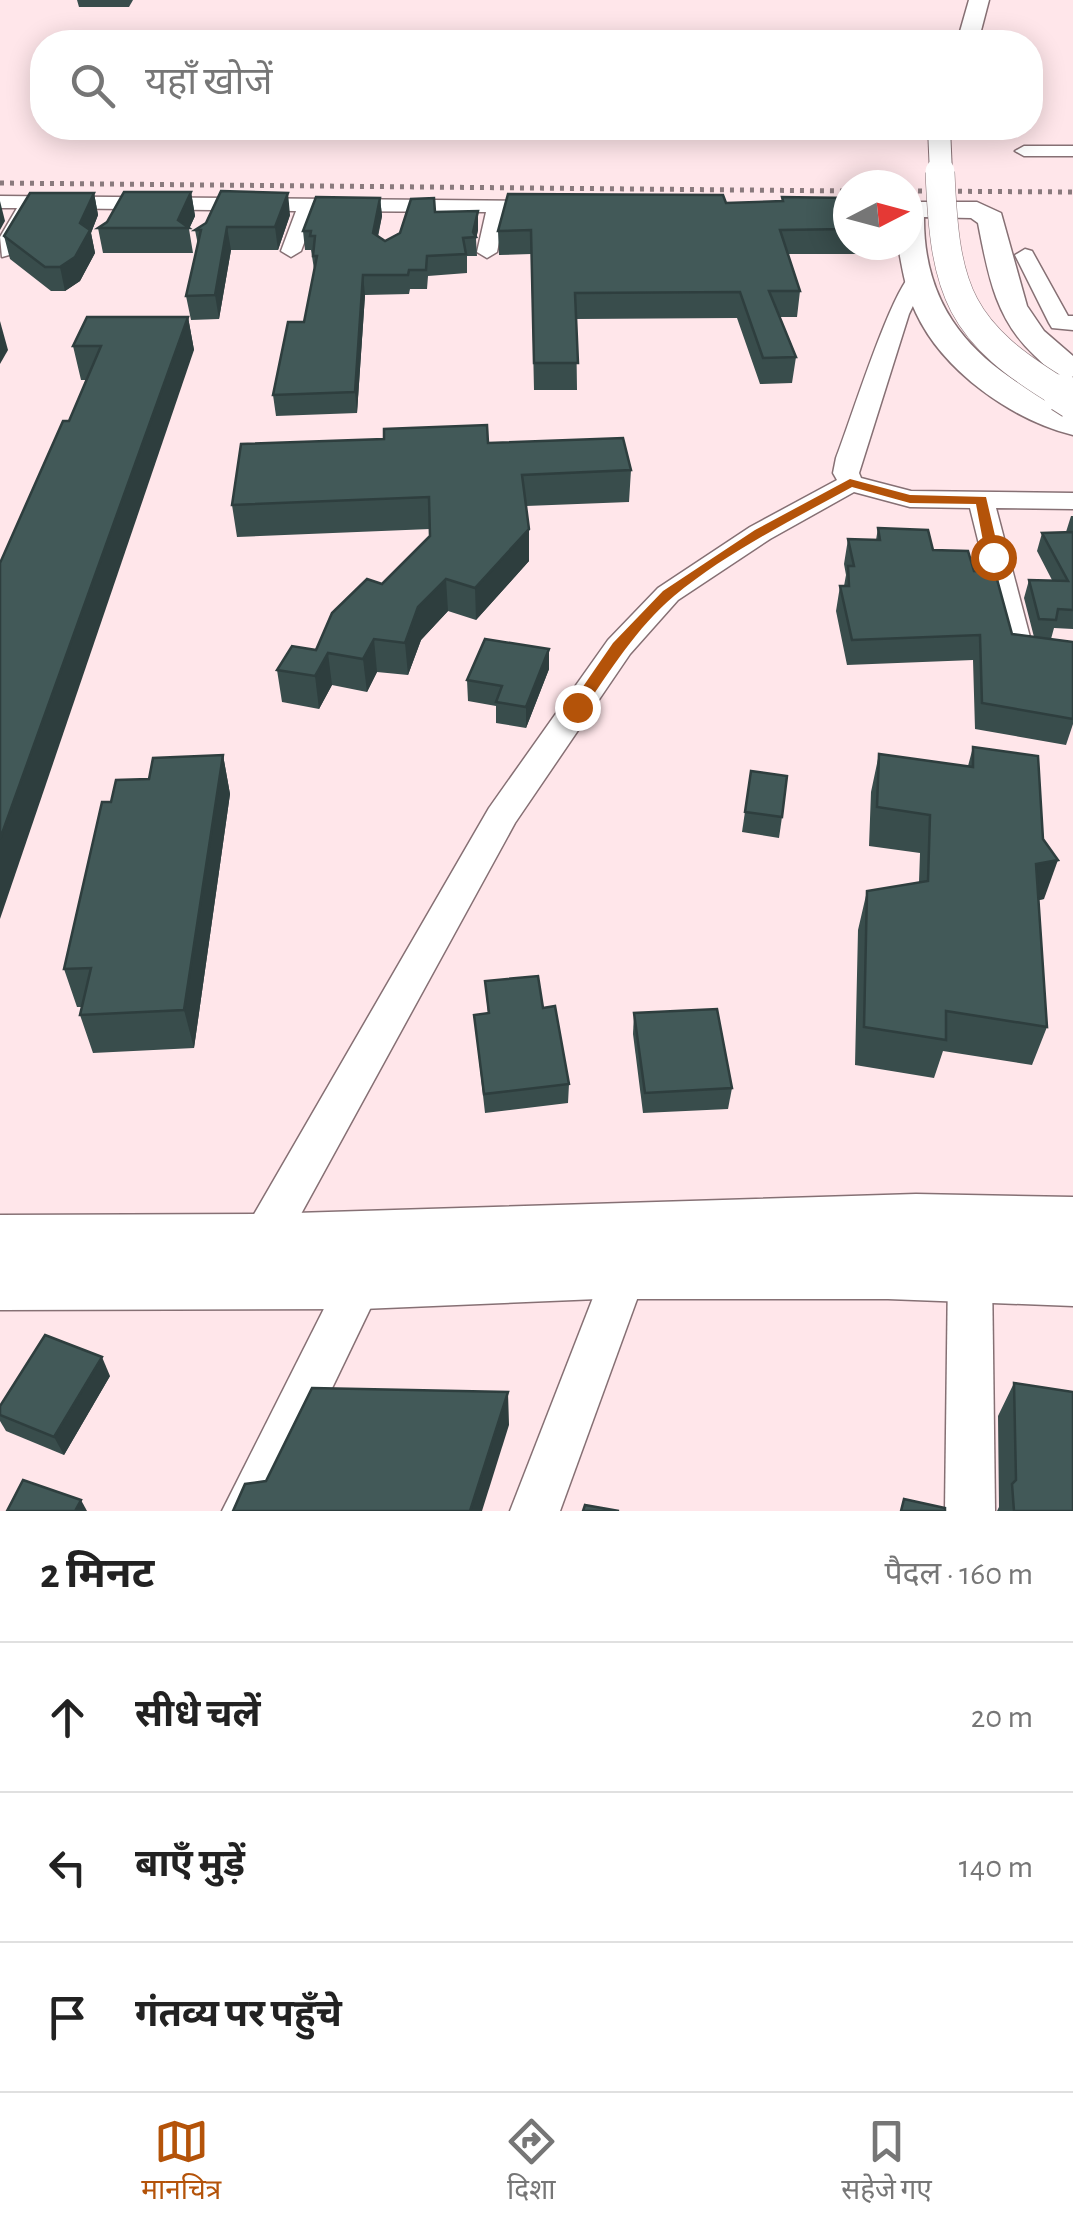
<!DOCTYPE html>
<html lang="hi">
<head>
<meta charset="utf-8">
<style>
  body { margin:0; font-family:"Alegreya Sans","Noto Sans Devanagari",sans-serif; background:#f2f2f2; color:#222 }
  .compass { position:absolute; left:833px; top:170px; width:90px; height:90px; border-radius:50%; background:#fff; box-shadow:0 5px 25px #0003; rotate:84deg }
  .stop { position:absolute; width:30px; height:30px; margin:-22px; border:8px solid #b45309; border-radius:50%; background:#fff }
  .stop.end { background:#b45309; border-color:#fff; box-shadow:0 2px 10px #0008 }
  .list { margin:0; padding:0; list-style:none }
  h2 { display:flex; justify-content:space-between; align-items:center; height:130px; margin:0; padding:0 40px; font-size:42px }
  h2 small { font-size:32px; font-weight:400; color:#767676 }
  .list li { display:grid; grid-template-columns:65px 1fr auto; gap:30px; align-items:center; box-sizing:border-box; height:150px; padding:0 40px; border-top:2px solid #e0e0e0 }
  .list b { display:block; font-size:38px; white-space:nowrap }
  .list em { font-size:32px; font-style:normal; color:#767676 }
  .icon { flex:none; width:55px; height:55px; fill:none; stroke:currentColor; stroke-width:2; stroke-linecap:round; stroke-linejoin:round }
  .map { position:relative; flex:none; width:1073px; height:1511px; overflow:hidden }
  .search { position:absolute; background:#fff; box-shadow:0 5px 25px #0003; left:30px; right:30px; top:30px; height:110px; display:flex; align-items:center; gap:25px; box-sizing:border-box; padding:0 35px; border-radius:40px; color:#767676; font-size:38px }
  .sheet { height:580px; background:#fff }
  nav { display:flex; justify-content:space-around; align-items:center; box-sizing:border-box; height:140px; border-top:2px solid #e0e0e0; background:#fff; font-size:28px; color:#767676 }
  nav a { display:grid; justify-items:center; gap:5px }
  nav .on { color:#b45309 }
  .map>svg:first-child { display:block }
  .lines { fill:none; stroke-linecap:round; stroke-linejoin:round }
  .street-casing { stroke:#867074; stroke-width:3 }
  .secondary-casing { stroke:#867074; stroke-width:3 }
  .street { fill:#fff; fill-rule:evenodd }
  .secondary { fill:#fff; fill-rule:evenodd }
  .rail { stroke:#8a7a7d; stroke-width:5; stroke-dasharray:4 6; stroke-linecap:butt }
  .secondary-bridge-far2-casing { stroke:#867074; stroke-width:24; stroke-linecap:butt }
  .secondary-bridge-far1-casing { stroke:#867074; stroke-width:30; stroke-linecap:butt }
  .secondary-bridge-casing { stroke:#867074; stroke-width:40; stroke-linecap:butt }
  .secondary-bridge-far2 { stroke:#fff; stroke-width:22 }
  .secondary-bridge-far1 { stroke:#fff; stroke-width:29 }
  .secondary-bridge { stroke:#fff; stroke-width:38 }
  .wall { fill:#394d4c }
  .shaded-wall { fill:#2e3e3e }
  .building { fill:#425958; stroke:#2e3e3e; stroke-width:2.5 }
  .route { fill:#b45309 }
</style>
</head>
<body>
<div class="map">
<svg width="1073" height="1511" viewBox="0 0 1073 1511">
  <rect width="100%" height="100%" fill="#ffe6ea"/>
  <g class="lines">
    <defs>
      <g id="street">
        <path d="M 1073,146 L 1073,156 L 1024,156 L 1015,151 L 1024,146 Z"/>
        <path d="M 0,196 L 549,201 L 559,207 L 549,213 L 505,212 L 497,252 L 487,258 L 477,252 L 486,212 L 316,211 L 301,251 L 291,257 L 281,251 L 296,211 L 37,208 L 9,255 L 2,257 L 0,237 L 17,208 L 0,208 Z"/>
        <path d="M 1025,249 L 1032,251 L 1068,316 L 1073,316 L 1073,330 L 1052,328 L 1049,323 L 1015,255 Z"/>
        <path d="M 916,271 L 927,277 L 909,314 L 859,473 L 861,478 L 911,491 L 1073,493 L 1073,509 L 996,508 L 1031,641 L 1073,644 L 1073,662 L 1007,657 L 970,508 L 910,507 L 854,492 L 770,539 L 678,600 L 630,654 L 515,823 L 278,1256 L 262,1262 L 246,1256 L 240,1242 L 246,1228 L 489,808 L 608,640 L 658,588 L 750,527 L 837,480 L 833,473 L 836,458 C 848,429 895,276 916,271 Z"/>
        <path d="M 626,1248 L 642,1254 L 648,1269 L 560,1511 L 510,1511 L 610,1254 Z"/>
        <path d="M 970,1252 L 986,1258 L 992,1273 L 995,1511 L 945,1511 L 948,1273 L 954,1258 Z"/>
        <path d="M 362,1259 L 378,1265 L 384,1280 L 273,1511 L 222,1511 L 346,1265 Z"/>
      </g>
      <g id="secondary">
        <path d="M 969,0 L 989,0 L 978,42 L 957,42 Z"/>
        <path d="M 908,202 L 977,202 L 1001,213 L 1027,306 L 1044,331 L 1073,356 L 1073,382 C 1058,378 1046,367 1035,356 C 995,319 988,274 978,223 L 971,218 L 924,217 C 923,320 987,373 1073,412 L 1073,435 C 1012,420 943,371 916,313 C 906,292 902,268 898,245 L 908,245 Z"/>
        <path d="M 916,1194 L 1073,1197 L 1073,1306 L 888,1299 L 598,1299 L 362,1309 L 0,1310 L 0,1215 L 262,1214 Z"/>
      </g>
    </defs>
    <!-- street casing -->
    <use href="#street" class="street-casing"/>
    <!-- secondary casing -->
    <use href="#secondary" class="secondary-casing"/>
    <!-- street -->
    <use href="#street" class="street"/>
    <!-- secondary -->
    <use href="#secondary" class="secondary"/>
    <!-- rail -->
    <g class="rail">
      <path d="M 0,183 L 848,191"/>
      <path d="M 908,191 L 1073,192"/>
    </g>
    <defs>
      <path id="secondary-bridge-far2" d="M 939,128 L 941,174"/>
      <path id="secondary-bridge-far1" d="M 940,172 C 945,293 958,332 1066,396"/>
      <path id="secondary-bridge" d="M 1062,393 L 1073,400"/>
    </defs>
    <!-- secondary-bridge-far2 casing -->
    <use href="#secondary-bridge-far2" class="secondary-bridge-far2-casing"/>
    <!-- secondary-bridge-far1 casing -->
    <use href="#secondary-bridge-far1" class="secondary-bridge-far1-casing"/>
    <!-- secondary-bridge casing -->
    <use href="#secondary-bridge" class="secondary-bridge-casing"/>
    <!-- secondary-bridge-far2 -->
    <use href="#secondary-bridge-far2" class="secondary-bridge-far2"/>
    <!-- secondary-bridge-far1 -->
    <use href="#secondary-bridge-far1" class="secondary-bridge-far1"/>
    <!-- secondary-bridge -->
    <use href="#secondary-bridge" class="secondary-bridge"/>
  </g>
  <!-- wall -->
  <g class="wall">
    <path d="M 77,0 L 133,0 L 129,7 L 79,7 Z"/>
    <path d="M 191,192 L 195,216 L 189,229 L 193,253 L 103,253 L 98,228 Z"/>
    <path d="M 94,193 L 98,215 L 91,233 L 95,253 L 80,281 L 65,291 L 51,291 L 10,259 L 4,236 Z"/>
    <path d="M 782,197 L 848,198 L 848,245 L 890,245 L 889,254 L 788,254 L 800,291 L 797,317 L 780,317 L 796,357 L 792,383 L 760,384 L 737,318 L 576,319 L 577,390 L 534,390 L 531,254 L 499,255 L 498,231 L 726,203 L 782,201 Z"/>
    <path d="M 380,198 L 382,216 L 378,237 L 385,241 L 435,212 L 478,230 L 476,239 L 477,256 L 467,256 L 467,273 L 428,276 L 427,289 L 410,289 L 409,294 L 365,295 L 357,413 L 276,416 L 273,395 L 304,322 L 314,269 L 311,250 L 305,250 L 303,231 Z"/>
    <path d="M 290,215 L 278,250 L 231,250 L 219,319 L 191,320 L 186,296 L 198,245 L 195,230 Z"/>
    <path d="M 188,317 L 194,350 L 69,421 L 86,380 L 81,380 L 73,346 Z"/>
    <path d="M 488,443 L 631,470 L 629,502 L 526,506 L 529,561 L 476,620 L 448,611 L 421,640 L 408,675 L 377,672 L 367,692 L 332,685 L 319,709 L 282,702 L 277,670 L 316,650 L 430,536 L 430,529 L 237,537 L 232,505 Z"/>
    <path d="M 1071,516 L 1073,516 L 1073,629 L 1054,628 L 1051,639 L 1073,642 L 1073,724 L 1066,745 L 975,729 L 973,660 L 847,665 L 836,611 L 840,586 L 844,586 L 846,575 L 844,564 L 848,539 L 876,540 L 878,528 L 933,550 L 974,571 L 1012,634 L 1034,637 L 1024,598 L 1029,580 L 1052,580 L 1037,551 L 1042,533 L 1066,532 Z"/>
    <path d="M 549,649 L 549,669 L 526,728 L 496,723 L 496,706 L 468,701 L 467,680 Z"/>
    <path d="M 973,747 L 1044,899 L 1039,900 L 1047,1027 L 1032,1065 L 943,1051 L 934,1078 L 855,1065 L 858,930 L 867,891 L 919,882 L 920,853 L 869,846 L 871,792 L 879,754 L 968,766 Z"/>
    <path d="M 223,755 L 230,794 L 194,1048 L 93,1053 L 80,1015 L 82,1007 L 77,1007 L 64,969 L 111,802 L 149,779 Z"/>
    <path d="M 751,771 L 782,817 L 779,838 L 742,832 Z"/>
    <path d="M 485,981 L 543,1008 L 569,1084 L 568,1103 L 485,1113 L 474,1015 L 488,1014 Z"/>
    <path d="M 634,1013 L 732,1088 L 728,1109 L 643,1113 L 633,1034 Z"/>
    <path d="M 110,1376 L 64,1455 L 6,1431 L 0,1421 L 0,1406 Z"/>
    <path d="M 1014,1383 L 1073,1511 L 997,1511 L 999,1507 L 998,1416 Z"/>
  </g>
  <!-- shaded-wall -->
  <g class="shaded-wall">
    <path d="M 191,192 L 195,216 L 189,229 L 178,220 Z"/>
    <path d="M 94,193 L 98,215 L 91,233 L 95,253 L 80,281 L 65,291 L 60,267 Z"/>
    <path d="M 288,193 L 290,215 L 278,250 L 275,227 Z"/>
    <path d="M 380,198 L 382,216 L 374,252 L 373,233 Z"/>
    <path d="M 0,201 L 5,221 L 0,230 Z"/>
    <path d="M 478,211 L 478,230 L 476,239 L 473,232 Z"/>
    <path d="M 227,227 L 231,250 L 219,319 L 215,295 Z"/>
    <path d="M 363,275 L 365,295 L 357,413 L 355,392 Z"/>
    <path d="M 188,317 L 194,350 L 0,919 L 0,839 Z"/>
    <path d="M 0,321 L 8,350 L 0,364 Z"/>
    <path d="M 529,529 L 529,561 L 476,620 L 475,588 Z"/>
    <path d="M 446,579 L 448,611 L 421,640 L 408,675 L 405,643 L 418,607 Z"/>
    <path d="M 374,639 L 377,672 L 367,692 L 363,659 Z"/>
    <path d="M 549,649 L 549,669 L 526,728 L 526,707 Z"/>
    <path d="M 328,653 L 332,685 L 319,709 L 315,676 Z"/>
    <path d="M 223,755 L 230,794 L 194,1048 L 184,1010 Z"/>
    <path d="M 1058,860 L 1044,899 L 1023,903 L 1036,864 Z"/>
    <path d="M 102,1357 L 110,1376 L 64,1455 L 54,1437 Z"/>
    <path d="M 508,1392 L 509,1425 L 482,1511 L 470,1511 Z"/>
    <path d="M 81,1500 L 87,1511 L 75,1511 Z"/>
  </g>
  <!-- building -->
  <g class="building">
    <path d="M 221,191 L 288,193 L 275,227 L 227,227 L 215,295 L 186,296 L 201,230 L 195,230 L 206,223 Z"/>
    <path d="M 124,192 L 191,192 L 178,220 L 189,228 L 98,228 L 107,222 Z"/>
    <path d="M 30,193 L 94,193 L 80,223 L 90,230 L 75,257 L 60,267 L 45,267 L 4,236 Z"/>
    <path d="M 508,194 L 723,195 L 726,203 L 783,201 L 782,197 L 848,198 L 848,229 L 780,230 L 800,291 L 769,291 L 796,357 L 763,358 L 740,292 L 575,293 L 578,363 L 534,363 L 531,230 L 498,231 Z"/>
    <path d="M 316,197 L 380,198 L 373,233 L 385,241 L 400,233 L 411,199 L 434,198 L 435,212 L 478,211 L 473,232 L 476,237 L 463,238 L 466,254 L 427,256 L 426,270 L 409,270 L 408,275 L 363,275 L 355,392 L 273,395 L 288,322 L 304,322 L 317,256 L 313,256 L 315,236 L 310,236 L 311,231 L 303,231 Z"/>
    <path d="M 87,317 L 188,317 L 0,839 L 0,563 L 63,421 L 69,421 L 101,346 L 73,346 Z"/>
    <path d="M 487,425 L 488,443 L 623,438 L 631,470 L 522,475 L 529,529 L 475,588 L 446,579 L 418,607 L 405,643 L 374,639 L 363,659 L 328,653 L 315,676 L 277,670 L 292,646 L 316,650 L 332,613 L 367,579 L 382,584 L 430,536 L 429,497 L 232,505 L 241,444 L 384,439 L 384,429 Z"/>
    <path d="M 878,528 L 928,530 L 933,550 L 968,551 L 974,571 L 995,572 L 1012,634 L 1073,642 L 1073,719 L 982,703 L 980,635 L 852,640 L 840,586 L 849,586 L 848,566 L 854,566 L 848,539 L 880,540 Z"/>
    <path d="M 1073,532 L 1073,610 L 1058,609 L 1056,620 L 1039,619 L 1029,580 L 1068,581 L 1042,533 Z"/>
    <path d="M 485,639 L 549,649 L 526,707 L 496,702 L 502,686 L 467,680 Z"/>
    <path d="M 973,747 L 1038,756 L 1043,839 L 1058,860 L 1036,864 L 1047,1027 L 946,1011 L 946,1040 L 864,1027 L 867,891 L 928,881 L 930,815 L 877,807 L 879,754 L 973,767 Z"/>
    <path d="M 223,755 L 184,1010 L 80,1015 L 91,968 L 64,969 L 102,802 L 111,802 L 116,780 L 149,779 L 153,758 Z"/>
    <path d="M 751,771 L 787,776 L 782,817 L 745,812 Z"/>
    <path d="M 538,976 L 543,1008 L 555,1006 L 569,1084 L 484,1094 L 474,1015 L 489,1013 L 485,981 Z"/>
    <path d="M 717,1009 L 732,1088 L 645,1093 L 634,1013 Z"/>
    <path d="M 45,1335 L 102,1357 L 54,1437 L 0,1415 L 0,1406 Z"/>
    <path d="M 1014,1383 L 1073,1392 L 1073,1511 L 1014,1511 L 1012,1484 L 1016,1480 Z"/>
    <path d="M 312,1388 L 508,1392 L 470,1511 L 233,1511 L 245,1484 L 266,1481 Z"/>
    <path d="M 23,1480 L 81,1500 L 75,1511 L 7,1511 Z"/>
    <path d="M 904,1499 L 945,1508 L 945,1511 L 901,1511 Z"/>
    <path d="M 585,1505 L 619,1511 L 583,1511 Z"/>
  </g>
  <!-- route -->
  <path class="route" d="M 850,479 L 910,495 L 986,497 L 1000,557 L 993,561 L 986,557 L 976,504 L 910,503 L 852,487 C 792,520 727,552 674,596 C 637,627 610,671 583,710 L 572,710 L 569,707 L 613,643 L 663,591 L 755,530 Z"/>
</svg>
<svg class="compass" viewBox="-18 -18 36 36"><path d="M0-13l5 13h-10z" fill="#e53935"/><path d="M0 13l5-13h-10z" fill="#767676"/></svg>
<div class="stop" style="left:993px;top:557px"></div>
<div class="stop end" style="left:577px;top:707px"></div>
<div class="search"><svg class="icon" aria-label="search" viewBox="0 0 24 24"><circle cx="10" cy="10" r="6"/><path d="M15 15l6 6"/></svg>यहाँ खोजें</div>
</div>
<section class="sheet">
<h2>2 मिनट<small>पैदल · 160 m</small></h2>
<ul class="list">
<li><svg class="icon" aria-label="ahead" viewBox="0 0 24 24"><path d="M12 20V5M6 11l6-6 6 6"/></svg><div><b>सीधे चलें</b></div><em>20 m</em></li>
<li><svg class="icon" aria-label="left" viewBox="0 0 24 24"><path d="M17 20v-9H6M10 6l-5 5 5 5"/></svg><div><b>बाएँ मुड़ें</b></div><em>140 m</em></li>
<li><svg class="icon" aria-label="arrive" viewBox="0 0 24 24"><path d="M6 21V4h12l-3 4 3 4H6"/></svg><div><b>गंतव्य पर पहुँचे</b></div></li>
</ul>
</section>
<nav>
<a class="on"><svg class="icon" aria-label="map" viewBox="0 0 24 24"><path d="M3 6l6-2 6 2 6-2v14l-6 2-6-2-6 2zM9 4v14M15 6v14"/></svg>मानचित्र</a>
<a><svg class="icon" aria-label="directions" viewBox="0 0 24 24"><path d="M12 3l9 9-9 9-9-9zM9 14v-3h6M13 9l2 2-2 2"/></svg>दिशा</a>
<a><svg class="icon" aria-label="saved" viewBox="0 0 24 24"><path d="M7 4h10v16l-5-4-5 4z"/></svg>सहेजे गए</a>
</nav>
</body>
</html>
